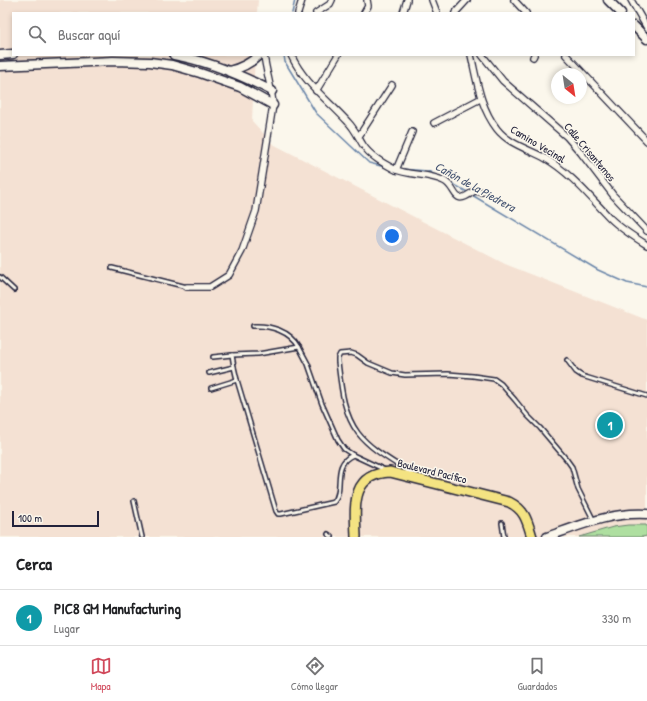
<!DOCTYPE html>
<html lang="es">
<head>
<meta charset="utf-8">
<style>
  body { margin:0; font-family:"Patrick Hand",sans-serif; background:#f2f2f2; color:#202124 }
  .compass { position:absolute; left:551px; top:68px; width:36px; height:36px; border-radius:50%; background:#fff; box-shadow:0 2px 6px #0003; rotate:150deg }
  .scale { position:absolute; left:12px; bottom:10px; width:87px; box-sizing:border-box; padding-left:4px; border:2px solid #22223b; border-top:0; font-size:11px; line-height:14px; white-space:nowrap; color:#22223b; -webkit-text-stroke:3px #fbf7ec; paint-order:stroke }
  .you { position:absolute; left:392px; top:236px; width:14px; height:14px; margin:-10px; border:3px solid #fff; border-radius:50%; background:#1a73e8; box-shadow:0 0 0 6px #1a73e833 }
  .badge { display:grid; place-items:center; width:26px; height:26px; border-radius:50%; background:#d1495b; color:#fff; font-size:13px; font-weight:700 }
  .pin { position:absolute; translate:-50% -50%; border:2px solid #fff; box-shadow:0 1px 4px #0006 }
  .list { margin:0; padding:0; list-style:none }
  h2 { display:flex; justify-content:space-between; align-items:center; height:52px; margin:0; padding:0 16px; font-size:17px }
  h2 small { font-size:13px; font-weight:400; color:#757577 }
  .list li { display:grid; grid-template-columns:26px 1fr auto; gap:12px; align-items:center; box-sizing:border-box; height:56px; padding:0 16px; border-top:1px solid #e0e0e0 }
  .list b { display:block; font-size:15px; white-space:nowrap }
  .list p { margin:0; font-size:13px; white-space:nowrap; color:#757577 }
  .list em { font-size:13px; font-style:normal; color:#757577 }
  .icon { flex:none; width:22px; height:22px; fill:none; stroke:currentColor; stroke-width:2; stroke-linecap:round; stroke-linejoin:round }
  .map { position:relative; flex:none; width:647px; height:537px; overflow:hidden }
  .search { position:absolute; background:#fff; box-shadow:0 2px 6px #0003; left:12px; right:12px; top:12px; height:44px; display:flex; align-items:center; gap:10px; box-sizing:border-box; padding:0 14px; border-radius:0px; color:#757577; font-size:15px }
  .sheet { height:108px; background:#fff }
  nav { display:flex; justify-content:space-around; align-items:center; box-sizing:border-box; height:56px; border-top:1px solid #e0e0e0; background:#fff; font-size:11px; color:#757577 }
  nav a { display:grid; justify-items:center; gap:2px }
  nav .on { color:#d1495b }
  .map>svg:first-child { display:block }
  .built { fill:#f4e1d3 }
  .green { fill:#aedfa0; stroke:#68806e }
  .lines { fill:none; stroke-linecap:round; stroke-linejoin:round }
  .stream { stroke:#6985a9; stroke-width:1.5 }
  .lane-casing { stroke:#22223b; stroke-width:6 }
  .street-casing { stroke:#22223b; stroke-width:8 }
  .secondary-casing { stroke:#22223b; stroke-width:11 }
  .primary-casing { stroke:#22223b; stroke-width:12 }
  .lane { stroke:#fbf7ec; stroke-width:3 }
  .street { stroke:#fbf7ec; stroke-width:5.5 }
  .secondary { stroke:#fbf7ec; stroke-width:8 }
  .primary { stroke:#f4e382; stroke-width:9 }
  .labels { text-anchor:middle; stroke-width:3; stroke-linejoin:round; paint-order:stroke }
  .street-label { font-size:11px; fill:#22223b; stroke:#fbf7ec }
  .water-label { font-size:12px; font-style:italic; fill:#455472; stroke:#fbf7ec }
</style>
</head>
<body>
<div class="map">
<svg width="647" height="537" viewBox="0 0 647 537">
  <rect width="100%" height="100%" fill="#fbf7ec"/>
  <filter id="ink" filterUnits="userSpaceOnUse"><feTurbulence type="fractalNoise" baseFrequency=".025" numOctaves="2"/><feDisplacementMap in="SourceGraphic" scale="8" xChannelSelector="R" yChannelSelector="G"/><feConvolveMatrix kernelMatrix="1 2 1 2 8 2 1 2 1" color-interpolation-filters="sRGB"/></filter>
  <g filter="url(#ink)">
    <!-- built -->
    <path class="built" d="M 0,0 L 258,0 L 257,13 L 13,13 L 13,55 L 255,55 L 252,121 L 273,144 L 505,264 L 647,320 L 647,537 L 0,537 Z"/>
    <!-- green -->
    <path class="green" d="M 628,525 L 646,525 L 647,526 L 647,536 L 642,537 L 579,537 L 613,527 Z"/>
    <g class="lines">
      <!-- stream -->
      <g class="stream">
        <path d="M 292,13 L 295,0"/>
        <path d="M 284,55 L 285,62 L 316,113 L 369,163 L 385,167"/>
        <path d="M 400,169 L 428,171 L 437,176"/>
        <path d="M 451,183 L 469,193"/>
        <path d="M 472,195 L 598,270 L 627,283 L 647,287"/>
      </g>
      <defs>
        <g id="lane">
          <path d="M 112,268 L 187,287"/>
          <path d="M 0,277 L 14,290"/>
          <path d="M 253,326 C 270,325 290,331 299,347"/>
          <path d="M 213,357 L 232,355 L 258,354 L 299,347 L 308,364 L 322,404 L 338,440 L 344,449 L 353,455 L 385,470"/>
          <path d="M 567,360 L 576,372 L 582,376 L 647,396"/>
          <path d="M 234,367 L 237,380 L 276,511 L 278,514 L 281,514 L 334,502 C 345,489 331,464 353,455"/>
          <path d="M 209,373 L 234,367 L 232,355"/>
          <path d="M 211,388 L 237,380"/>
          <path d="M 412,474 C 394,462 371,450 358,433 C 343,413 341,386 338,362 L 338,358 L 340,354 L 351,353 L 357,355 L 368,363 L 392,373 L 405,375 L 448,374 L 473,376 L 494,379 L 501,384 L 515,400 L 527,415 L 540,428 L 567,460 L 572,467 L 578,489 L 594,521"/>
          <path d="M 134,501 L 142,537"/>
          <path d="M 502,523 L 504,537"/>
          <path d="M 328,534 L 332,537"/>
        </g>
        <g id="street">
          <path d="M 432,0 L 437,13"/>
          <path d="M 514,0 L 526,13"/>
          <path d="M 631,0 L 647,28"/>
          <path d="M 298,13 L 302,0"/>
          <path d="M 316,13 L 330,4 L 332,0"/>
          <path d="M 364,13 L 368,6 L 367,0"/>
          <path d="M 403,13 L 407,0"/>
          <path d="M 455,13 L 467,0"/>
          <path d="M 291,55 C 304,83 328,100 348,122 C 355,129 358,137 363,145 C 370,156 383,163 394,169 C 409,176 429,173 444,181 C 458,188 452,208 474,191 L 483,192"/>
          <path d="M 471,55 C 477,81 480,107 497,129 C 509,144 526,148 543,157 C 570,172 589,196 610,218 C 621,229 634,237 647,245"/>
          <path d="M 482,55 L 503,81 L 567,137 L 581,153 L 613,195 L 647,231"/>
          <path d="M 566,55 L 647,141"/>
          <path d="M 533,57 L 534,55"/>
          <path d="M 316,91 L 338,55"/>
          <path d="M 434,123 L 480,99"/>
          <path d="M 359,136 L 392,85"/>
          <path d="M 396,170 L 412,132"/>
          <path d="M 187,287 L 210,287 L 229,275 L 242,251 L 256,211 L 273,105 C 272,88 266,72 264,55"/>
        </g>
        <g id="secondary">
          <path d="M 608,0 L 621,13"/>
          <path d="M 634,26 L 647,39"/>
          <path d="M 0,55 L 13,54"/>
          <path d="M 174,55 C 209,61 241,75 272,91"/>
          <path d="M 0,66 L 113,61 L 150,62 L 172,65 L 200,73 L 240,87 L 273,105"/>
          <path d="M 229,71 C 241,68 250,64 259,55"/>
          <path d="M 547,537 C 581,525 610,512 647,514"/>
        </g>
        <path id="primary" d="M 356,537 C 355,507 350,474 390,472 L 509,502 C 525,510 527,520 532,537"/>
      </defs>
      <!-- lane casing -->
      <use href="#lane" class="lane-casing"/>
      <!-- street casing -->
      <use href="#street" class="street-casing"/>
      <!-- secondary casing -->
      <use href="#secondary" class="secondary-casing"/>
      <!-- primary casing -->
      <use href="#primary" class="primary-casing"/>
      <!-- lane -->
      <use href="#lane" class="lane"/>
      <!-- street -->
      <use href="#street" class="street"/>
      <!-- secondary -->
      <use href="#secondary" class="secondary"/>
      <!-- primary -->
      <use href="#primary" class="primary"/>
    </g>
  </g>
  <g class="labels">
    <!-- street labels -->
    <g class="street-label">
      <text transform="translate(538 144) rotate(31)" y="4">Camino Vecinal</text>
      <text transform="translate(590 152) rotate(50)" y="4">Calle Crisantemos</text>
      <text transform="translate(432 471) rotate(14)" y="4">Boulevard Pacífico</text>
    </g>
    <!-- water labels -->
    <g class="water-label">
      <text transform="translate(475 187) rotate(29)" y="4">Cañón de la Piedrera</text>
    </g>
  </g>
</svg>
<svg class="compass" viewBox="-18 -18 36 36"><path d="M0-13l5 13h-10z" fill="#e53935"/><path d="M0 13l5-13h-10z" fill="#757577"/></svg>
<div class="scale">100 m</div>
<div class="you"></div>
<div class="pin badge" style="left:610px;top:425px;background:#0f9aa8">1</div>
<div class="search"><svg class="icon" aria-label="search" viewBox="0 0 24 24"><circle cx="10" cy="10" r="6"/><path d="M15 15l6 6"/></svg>Buscar aquí</div>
</div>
<section class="sheet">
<h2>Cerca<small></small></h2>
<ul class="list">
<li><span class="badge" style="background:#0f9aa8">1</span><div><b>PIC8 GM Manufacturing</b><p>Lugar</p></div><em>330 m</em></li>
</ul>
</section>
<nav>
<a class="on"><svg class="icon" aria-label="map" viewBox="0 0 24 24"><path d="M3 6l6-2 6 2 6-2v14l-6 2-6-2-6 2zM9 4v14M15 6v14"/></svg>Mapa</a>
<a><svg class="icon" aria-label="directions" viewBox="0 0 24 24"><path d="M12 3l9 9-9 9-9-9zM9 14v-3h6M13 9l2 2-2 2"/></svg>Cómo llegar</a>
<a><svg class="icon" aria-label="saved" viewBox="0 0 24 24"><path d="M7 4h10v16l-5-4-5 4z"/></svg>Guardados</a>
</nav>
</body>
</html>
